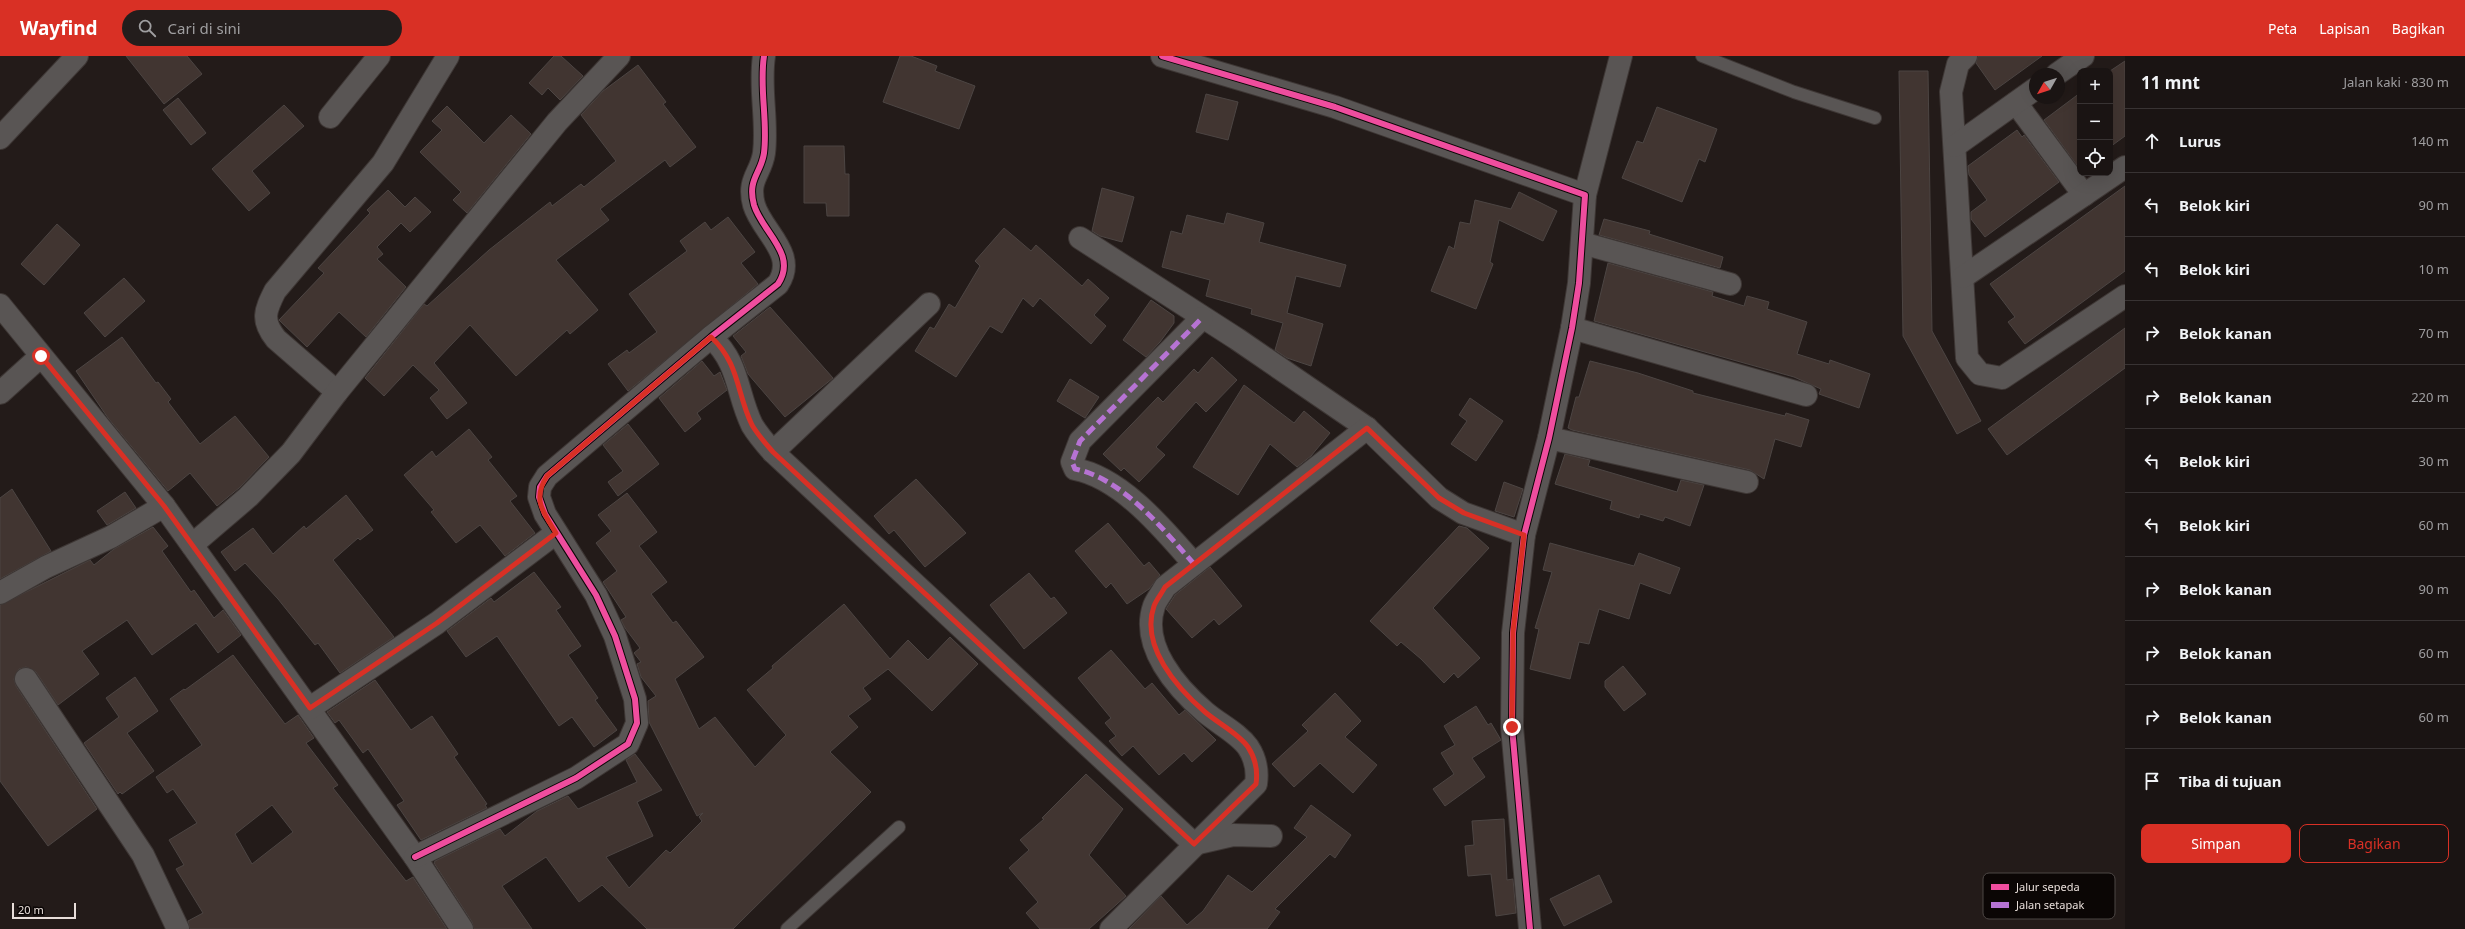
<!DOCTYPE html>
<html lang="id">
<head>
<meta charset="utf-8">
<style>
  body { margin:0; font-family:"Noto Sans",sans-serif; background:#231d1c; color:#f1f3f6 }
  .controls { position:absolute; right:12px; top:12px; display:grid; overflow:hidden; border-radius:8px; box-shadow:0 4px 16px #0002 }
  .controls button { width:36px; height:36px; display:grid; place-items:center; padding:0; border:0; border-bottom:1px solid #383333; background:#1a1413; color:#f1f3f6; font:20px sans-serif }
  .compass { position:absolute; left:2029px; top:12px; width:36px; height:36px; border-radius:50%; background:#1a1413; box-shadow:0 4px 16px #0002; rotate:231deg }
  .scale { position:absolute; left:12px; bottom:10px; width:64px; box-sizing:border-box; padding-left:4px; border:2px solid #e8deda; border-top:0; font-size:11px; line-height:14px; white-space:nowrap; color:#e8deda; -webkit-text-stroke:3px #0b0605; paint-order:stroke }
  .stop { position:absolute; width:12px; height:12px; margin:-9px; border:3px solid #d93025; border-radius:50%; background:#fff }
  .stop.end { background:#d93025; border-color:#fff; box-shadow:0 1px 4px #0008 }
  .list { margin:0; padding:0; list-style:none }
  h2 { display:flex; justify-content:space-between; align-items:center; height:52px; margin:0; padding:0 16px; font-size:17px }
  h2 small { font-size:13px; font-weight:400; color:#9f9ea0 }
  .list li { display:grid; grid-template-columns:26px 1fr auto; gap:12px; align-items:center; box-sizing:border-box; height:64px; padding:0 16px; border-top:1px solid #383333 }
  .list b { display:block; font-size:15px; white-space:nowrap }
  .list em { font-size:13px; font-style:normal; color:#9f9ea0 }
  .actions { display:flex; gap:8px; padding:12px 16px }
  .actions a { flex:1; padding:9px 0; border:1px solid #d93025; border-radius:8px; text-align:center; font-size:14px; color:#d93025 }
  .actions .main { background:#d93025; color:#fff }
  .icon { flex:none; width:22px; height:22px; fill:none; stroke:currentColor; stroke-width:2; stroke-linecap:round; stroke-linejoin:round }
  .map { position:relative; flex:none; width:2125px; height:873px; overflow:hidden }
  header { display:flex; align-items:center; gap:24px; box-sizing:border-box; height:56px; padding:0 20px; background:#d93025; color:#fff }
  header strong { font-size:19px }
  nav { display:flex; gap:22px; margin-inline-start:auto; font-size:14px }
  .search { width:280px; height:36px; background:#231d1c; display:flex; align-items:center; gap:10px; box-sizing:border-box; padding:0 14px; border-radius:22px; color:#9f9ea0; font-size:15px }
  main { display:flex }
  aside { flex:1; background:#1a1413 }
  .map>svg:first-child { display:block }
  .building { fill:#413531; stroke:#4c4543; fill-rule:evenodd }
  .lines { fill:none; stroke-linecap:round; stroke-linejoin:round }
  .lane-casing { stroke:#3e3735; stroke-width:14 }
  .street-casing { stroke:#3e3735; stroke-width:24 }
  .lane { stroke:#595554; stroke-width:12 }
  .street { stroke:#595554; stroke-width:22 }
  .quiet { stroke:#b673d3; stroke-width:5; stroke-dasharray:10 5; stroke-linecap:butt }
  .cycleway-casing { stroke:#0b0605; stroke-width:8 }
  .cycleway { stroke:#ef4d9e; stroke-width:6 }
  .route { stroke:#d93025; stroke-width:5 }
  .key { fill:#0b0605; stroke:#4d4745; stroke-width:1 }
  .key-label { font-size:11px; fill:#e8deda }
</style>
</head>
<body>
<header>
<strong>Wayfind</strong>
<div class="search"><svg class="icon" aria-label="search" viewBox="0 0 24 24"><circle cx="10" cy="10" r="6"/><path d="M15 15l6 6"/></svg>Cari di sini</div>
<nav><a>Peta</a><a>Lapisan</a><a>Bagikan</a></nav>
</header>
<main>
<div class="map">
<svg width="2125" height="873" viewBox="0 0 2125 873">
  <rect width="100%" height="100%" fill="#231b19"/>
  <!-- building -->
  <g class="building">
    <path d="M 126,0 L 187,0 L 202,18 L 164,48 Z"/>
    <path d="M 554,0 L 561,0 L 583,20 L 560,44 L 548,32 L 542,39 L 529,27 Z"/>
    <path d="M 900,0 L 911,0 L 937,10 L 935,15 L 975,30 L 959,73 L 883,46 Z"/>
    <path d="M 1978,0 L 2042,0 L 1995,34 L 1976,7 Z"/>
    <path d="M 2125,5 L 2125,80 L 2110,91 L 2110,15 Z"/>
    <path d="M 638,9 L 666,46 L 663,48 L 696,91 L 670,111 L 665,104 L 600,153 L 609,164 L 556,204 L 598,254 L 570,278 L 567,274 L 516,320 L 470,269 L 434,307 L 467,347 L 447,363 L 430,342 L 439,334 L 413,309 L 384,340 L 365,322 L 424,248 L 427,250 L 489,194 L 550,146 L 552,150 L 581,128 L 584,131 L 616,105 L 581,59 L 603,35 Z"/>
    <path d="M 1899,15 L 1928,15 L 1932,275 L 1981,365 L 1957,378 L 1903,280 Z"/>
    <path d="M 2080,37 L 2080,112 L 2079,112 L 2044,64 Z"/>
    <path d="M 1206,38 L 1238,46 L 1228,84 L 1196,76 Z"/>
    <path d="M 178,42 L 206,77 L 191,89 L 163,54 Z"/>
    <path d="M 284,49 L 304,70 L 252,115 L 270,137 L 249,155 L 212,113 Z"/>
    <path d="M 447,50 L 484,87 L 511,59 L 531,78 L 467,157 L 453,144 L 461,136 L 420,96 L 442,74 L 432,65 Z"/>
    <path d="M 1657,51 L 1717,73 L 1705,106 L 1699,103 L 1682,146 L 1622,122 L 1637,85 L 1643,87 Z"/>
    <path d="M 2017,74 L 2022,81 L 2024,79 L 2059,126 L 1985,181 L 1971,163 L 1971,156 L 1987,144 L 1969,119 L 1968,110 Z"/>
    <path d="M 804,90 L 844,90 L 845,118 L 849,118 L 849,160 L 827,160 L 826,147 L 804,147 Z"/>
    <path d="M 2125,130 L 2125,215 L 2025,288 L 2008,266 L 2015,261 L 1990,228 Z"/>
    <path d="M 1102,132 L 1134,141 L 1122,186 L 1100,180 L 1092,175 Z"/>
    <path d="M 388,134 L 405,151 L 415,141 L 431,156 L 410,176 L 401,167 L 377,191 L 383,198 L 377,203 L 406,231 L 366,281 L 339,256 L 307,291 L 279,264 L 324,217 L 318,212 L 370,157 L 367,154 Z"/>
    <path d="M 1519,136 L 1557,155 L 1543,185 L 1499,164 L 1490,206 L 1493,208 L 1476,253 L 1431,235 L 1449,190 L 1454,193 L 1460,166 L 1470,168 L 1475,144 L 1511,153 Z"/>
    <path d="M 1227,157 L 1264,167 L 1259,186 L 1346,209 L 1340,231 L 1296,220 L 1287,257 L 1323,268 L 1311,310 L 1287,302 L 1275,294 L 1283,267 L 1251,258 L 1252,253 L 1206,240 L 1210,224 L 1162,211 L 1171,175 L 1182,178 L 1187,159 L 1224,168 Z"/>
    <path d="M 728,161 L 755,196 L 741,207 L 758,228 L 628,335 L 608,308 L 627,294 L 629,297 L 657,276 L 629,238 L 687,195 L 680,185 L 705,166 L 711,174 Z"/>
    <path d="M 1604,163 L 1650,175 L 1649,178 L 1723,201 L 1720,212 L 1599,179 Z"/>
    <path d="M 57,168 L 80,189 L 44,229 L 21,208 Z"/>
    <path d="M 1004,172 L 1031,195 L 1036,189 L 1082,230 L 1088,223 L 1109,242 L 1094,259 L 1106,270 L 1091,288 L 1040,242 L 1033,251 L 1023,242 L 1002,277 L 990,270 L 956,321 L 915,295 L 930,271 L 934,273 L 949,248 L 955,252 L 980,210 L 975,205 Z"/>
    <path d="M 1608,207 L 1713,236 L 1712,240 L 1744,250 L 1747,240 L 1769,246 L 1767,253 L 1807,266 L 1797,298 L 1829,308 L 1830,304 L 1870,318 L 1859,352 L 1819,338 L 1821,333 L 1794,321 L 1594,265 Z"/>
    <path d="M 124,222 L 145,245 L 105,281 L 84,257 Z"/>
    <path d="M 1151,244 L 1174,260 L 1174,267 L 1160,286 L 1146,301 L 1123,284 Z"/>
    <path d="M 770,251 L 833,322 L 785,361 L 748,318 L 741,300 L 746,296 L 733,280 Z"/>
    <path d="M 2125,272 L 2125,312 L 2007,399 L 1988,373 Z"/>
    <path d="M 122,281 L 156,327 L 158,326 L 171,343 L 168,346 L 200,388 L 235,360 L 269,401 L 239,432 L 217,450 L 190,417 L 168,435 L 108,362 L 76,315 Z"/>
    <path d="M 1212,301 L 1237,324 L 1206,356 L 1196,346 L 1156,391 L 1165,399 L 1139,426 L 1124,412 L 1121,415 L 1103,398 L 1158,341 L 1163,346 L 1194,313 L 1198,317 Z"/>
    <path d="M 702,305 L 714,320 L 720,316 L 727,334 L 697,357 L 701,363 L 685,376 L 659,342 Z"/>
    <path d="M 1590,305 L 1638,317 L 1693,335 L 1693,337 L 1785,360 L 1786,357 L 1809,364 L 1801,391 L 1775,383 L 1764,423 L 1750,414 L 1572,374 L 1568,372 L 1576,341 L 1579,341 Z"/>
    <path d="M 1070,323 L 1099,341 L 1085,362 L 1057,345 Z"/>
    <path d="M 1244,329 L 1294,367 L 1304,355 L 1330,377 L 1311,400 L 1297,411 L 1270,388 L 1238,439 L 1193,411 Z"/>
    <path d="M 1470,342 L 1503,365 L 1476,405 L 1451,388 L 1467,365 L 1459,359 Z"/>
    <path d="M 628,368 L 659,408 L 618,440 L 608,426 L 623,415 L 603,389 Z"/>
    <path d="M 469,373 L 492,401 L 488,404 L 517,440 L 510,445 L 535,477 L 505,500 L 480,469 L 456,487 L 431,456 L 434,454 L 404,419 L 432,395 L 436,401 Z"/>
    <path d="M 1565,398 L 1590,404 L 1588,410 L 1677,436 L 1681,424 L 1704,429 L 1690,470 L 1665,461 L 1663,465 L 1640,458 L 1639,462 L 1610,453 L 1612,445 L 1555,428 Z"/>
    <path d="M 916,423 L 966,477 L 925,511 L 894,474 L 889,478 L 874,460 Z"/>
    <path d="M 1504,426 L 1523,433 L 1514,461 L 1495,455 Z"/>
    <path d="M 12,433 L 51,495 L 0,523 L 0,442 Z"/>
    <path d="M 125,436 L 136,452 L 107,469 L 97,455 Z"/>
    <path d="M 627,437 L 657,476 L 639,490 L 667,526 L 651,538 L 673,567 L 676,565 L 704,601 L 675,623 L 699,673 L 715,661 L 755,711 L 786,679 L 747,634 L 773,612 L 772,610 L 844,548 L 890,603 L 908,584 L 928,604 L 950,581 L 978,608 L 932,655 L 888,613 L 863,632 L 871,643 L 848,660 L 858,671 L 830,696 L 871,736 L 733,873 L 647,873 L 602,829 L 579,846 L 546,801 L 502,830 L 532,873 L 474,873 L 472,866 L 434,807 L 435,805 L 500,773 L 505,780 L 537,755 L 568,740 L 578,753 L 637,726 L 626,704 L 635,698 L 662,734 L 637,746 L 653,780 L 606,801 L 629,832 L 666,794 L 670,797 L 702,765 L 699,761 L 703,757 L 697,760 L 649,666 L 648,645 L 656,640 L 641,621 L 637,608 L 641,606 L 634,597 L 640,592 L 625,572 L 621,564 L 626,561 L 603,526 L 617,515 L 596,487 L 611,475 L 598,459 Z"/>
    <path d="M 346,439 L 373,474 L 360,484 L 358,482 L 333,504 L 394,581 L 340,617 L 318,587 L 315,589 L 278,543 L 245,507 L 235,515 L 221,496 L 253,472 L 273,498 L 304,470 L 306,473 Z"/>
    <path d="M 1108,467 L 1144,510 L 1149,506 L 1160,519 L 1149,533 L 1127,548 L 1111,527 L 1106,532 L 1075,495 Z"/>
    <path d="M 1459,470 L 1467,472 L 1489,492 L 1433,552 L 1480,602 L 1458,622 L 1454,617 L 1444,627 L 1421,603 L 1401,586 L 1397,590 L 1370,565 Z"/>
    <path d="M 153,471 L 168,490 L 162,495 L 191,536 L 194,534 L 214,562 L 223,554 L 241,579 L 218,597 L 196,567 L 152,599 L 127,564 L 82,595 L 99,618 L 58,649 L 36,616 L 26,611 L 19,613 L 14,623 L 16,630 L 97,753 L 48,790 L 0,725 L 0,549 L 90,504 L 94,509 L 114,493 Z"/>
    <path d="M 1550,487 L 1634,510 L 1639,497 L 1680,512 L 1670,538 L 1640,527 L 1629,563 L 1599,553 L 1589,588 L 1579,586 L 1570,623 L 1530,613 L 1539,573 L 1535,572 L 1552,516 L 1543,514 Z"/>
    <path d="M 1210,511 L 1242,550 L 1219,569 L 1214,563 L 1192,582 L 1166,553 L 1175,539 Z"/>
    <path d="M 534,516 L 561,551 L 556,554 L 581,590 L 568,599 L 598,642 L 595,644 L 617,674 L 594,691 L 572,661 L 559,670 L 497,580 L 466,601 L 447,575 L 491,542 L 494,546 Z"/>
    <path d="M 1029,517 L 1051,543 L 1054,541 L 1067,557 L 1024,593 L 990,549 Z"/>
    <path d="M 1111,594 L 1145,633 L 1152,627 L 1179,659 L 1185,654 L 1216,684 L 1192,706 L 1184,697 L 1159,719 L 1133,690 L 1122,700 L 1109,685 L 1116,680 L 1105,667 L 1111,662 L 1078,622 Z"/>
    <path d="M 233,599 L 285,668 L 298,659 L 314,682 L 306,687 L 338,729 L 333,732 L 406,825 L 413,821 L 447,873 L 190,873 L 188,865 L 203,857 L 176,813 L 184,809 L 169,784 L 197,767 L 173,733 L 167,737 L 156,721 L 202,689 L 170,643 L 184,633 L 185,634 ZM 272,749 L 293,776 L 252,808 L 235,778 Z"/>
    <path d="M 1623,610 L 1646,638 L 1624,655 L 1605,631 L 1605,625 Z"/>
    <path d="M 135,621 L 158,655 L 127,677 L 154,715 L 122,738 L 120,736 L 118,738 L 84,687 L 119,661 L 106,642 Z"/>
    <path d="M 375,624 L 411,674 L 432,660 L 458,698 L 454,701 L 487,748 L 485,749 L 487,752 L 421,784 L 397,749 L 404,745 L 368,693 L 363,697 L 339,664 L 335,667 L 327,656 Z"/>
    <path d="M 1335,637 L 1361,665 L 1345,681 L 1377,709 L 1353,737 L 1320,707 L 1294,731 L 1272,708 L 1308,675 L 1302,669 Z"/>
    <path d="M 1476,650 L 1488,669 L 1491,667 L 1501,684 L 1472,702 L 1485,721 L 1445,750 L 1433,733 L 1454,718 L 1441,697 L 1455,689 L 1444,670 Z"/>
    <path d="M 1086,718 L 1123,753 L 1089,799 L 1126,840 L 1089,873 L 1040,873 L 1026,857 L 1038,846 L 1009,812 L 1029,794 L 1020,784 L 1044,763 L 1042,762 Z"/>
    <path d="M 1311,749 L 1351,779 L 1335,802 L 1330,798 L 1275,853 L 1280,856 L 1267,873 L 1129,873 L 1161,840 L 1187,869 L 1203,855 L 1228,819 L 1252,836 L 1307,781 L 1294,772 Z"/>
    <path d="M 1504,763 L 1507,824 L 1513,823 L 1516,857 L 1496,860 L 1491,818 L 1468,820 L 1465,790 L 1474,789 L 1472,765 Z"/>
    <path d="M 1599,819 L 1612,846 L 1564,870 L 1550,843 Z"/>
  </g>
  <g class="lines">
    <defs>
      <g id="lane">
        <path d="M 1702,0 L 1794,36 L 1875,62"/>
        <path d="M 787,873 L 899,771"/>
      </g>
      <g id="street">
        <path d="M 1162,0 L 1335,51 L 1585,139 L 1579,227 L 1572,272 L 1549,382 L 1524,479 L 1513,577 L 1512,671 L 1530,873"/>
        <path d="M 1966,0 L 1958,8 L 1951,36 L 1967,302 L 1980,318 L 2002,322 L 2125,240"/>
        <path d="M 2057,18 L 2083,0"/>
        <path d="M 2016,47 L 2084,139"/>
        <path d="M 330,61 L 379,0"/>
        <path d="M 0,82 L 77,0"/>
        <path d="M 1955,90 L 2035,33"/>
        <path d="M 1585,139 L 1621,0"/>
        <path d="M 1080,182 L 1237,283 L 1367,372 L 1439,442 L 1463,457 L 1524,479"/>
        <path d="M 1582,187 L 1730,228"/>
        <path d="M 1963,221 L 2125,111"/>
        <path d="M 0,249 L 164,450 L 415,801 L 462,873"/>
        <path d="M 1572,272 L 1806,339"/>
        <path d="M 711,281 C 740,308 736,336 752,369 C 758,379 765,387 773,396 L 1194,788 L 1233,779 L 1271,780"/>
        <path d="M 337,336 L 276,283 C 261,264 265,255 275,235 L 383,107 L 448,0"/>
        <path d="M 0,337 L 41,300"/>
        <path d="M 1549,382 L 1747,426"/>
        <path d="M 773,396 L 929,248"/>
        <path d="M 192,489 L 248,441 L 291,397 L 337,336 L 557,66 L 619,0"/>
        <path d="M 1194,508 C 1164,474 1122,422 1075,413 L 1072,406 L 1080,385 L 1202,262"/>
        <path d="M 0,537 L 46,511 L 111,481 L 164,450"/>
        <path d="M 26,623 L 143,799 L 178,873"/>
        <path d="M 310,652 L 437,567 L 556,477"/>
        <path d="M 415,801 L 576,722 L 628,688 L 637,667 L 635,643 L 615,580 L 596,539 L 545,458 L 539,441 L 540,431 L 547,420 L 711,281 L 778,228 C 798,198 762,176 754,149 C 747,123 761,118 764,97 C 768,65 759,32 764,0"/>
        <path d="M 1111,873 L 1256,728 C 1258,714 1256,703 1248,691 C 1238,677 1219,668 1205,656 C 1177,632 1140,590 1154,550 C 1156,544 1162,537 1165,531 L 1367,372"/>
      </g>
    </defs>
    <!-- lane casing -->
    <use href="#lane" class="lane-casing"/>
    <!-- street casing -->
    <use href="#street" class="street-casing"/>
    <!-- lane -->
    <use href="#lane" class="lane"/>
    <!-- street -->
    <use href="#street" class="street"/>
    <!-- quiet -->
    <path class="quiet" d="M 1194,508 C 1164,474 1122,422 1075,413 L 1072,406 L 1080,385 L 1202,262"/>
    <defs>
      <g id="cycleway">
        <path d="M 1162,0 L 1335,51 L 1585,139 L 1579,227 L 1572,272 L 1549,382 L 1524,479 L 1513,577 L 1512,671 L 1530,873"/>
        <path d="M 415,801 L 576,722 L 628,688 L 637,667 L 635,643 L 615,580 L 596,539 L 545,458 L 539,441 L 540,431 L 547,420 L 711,281 L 778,228 C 798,198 762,176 754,149 C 747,123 761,118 764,97 C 768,65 759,32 764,0"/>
      </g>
    </defs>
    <!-- cycleway casing -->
    <use href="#cycleway" class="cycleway-casing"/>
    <!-- cycleway -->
    <use href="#cycleway" class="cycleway"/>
  </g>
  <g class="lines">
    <!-- route -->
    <path class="route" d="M 41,300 L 164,450 L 310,652 L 437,567 L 556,477 C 543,456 532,443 547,420 L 711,281 C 740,308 736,336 752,369 C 758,379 765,387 773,396 L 1194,788 L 1256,728 C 1258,714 1256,703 1248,691 C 1238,677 1219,668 1205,656 C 1177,632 1140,590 1154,550 C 1156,544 1162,537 1165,531 L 1367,372 L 1439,442 L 1464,457 L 1524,479 L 1513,576 L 1512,671"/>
  </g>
  <!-- legend -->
  <rect x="1983" y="817" width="132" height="46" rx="6" class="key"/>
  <rect x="1991" y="828" width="18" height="6" fill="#ef4d9e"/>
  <rect x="1991" y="846" width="18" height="6" fill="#b673d3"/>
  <g class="key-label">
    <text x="2016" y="835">Jalur sepeda</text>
    <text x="2016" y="853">Jalan setapak</text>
  </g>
</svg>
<div class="controls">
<button>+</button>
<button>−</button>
<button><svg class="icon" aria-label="locate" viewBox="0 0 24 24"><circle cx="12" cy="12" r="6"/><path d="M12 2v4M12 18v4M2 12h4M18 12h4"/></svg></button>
</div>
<svg class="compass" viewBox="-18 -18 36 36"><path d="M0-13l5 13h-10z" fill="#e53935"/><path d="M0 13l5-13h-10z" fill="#9f9ea0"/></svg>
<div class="scale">20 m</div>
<div class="stop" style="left:41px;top:300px"></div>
<div class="stop end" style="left:1512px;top:671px"></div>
</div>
<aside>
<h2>11 mnt<small>Jalan kaki · 830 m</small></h2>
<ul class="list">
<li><svg class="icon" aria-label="ahead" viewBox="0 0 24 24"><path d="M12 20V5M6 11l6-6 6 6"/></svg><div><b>Lurus</b></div><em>140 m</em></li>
<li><svg class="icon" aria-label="left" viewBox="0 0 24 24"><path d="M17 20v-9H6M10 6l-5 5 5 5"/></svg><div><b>Belok kiri</b></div><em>90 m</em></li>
<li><svg class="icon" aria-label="left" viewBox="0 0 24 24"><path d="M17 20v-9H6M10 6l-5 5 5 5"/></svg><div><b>Belok kiri</b></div><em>10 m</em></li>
<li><svg class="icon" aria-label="right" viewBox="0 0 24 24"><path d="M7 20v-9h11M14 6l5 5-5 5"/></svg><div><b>Belok kanan</b></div><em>70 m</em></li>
<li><svg class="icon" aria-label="right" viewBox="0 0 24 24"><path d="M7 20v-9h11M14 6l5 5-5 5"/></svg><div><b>Belok kanan</b></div><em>220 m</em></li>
<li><svg class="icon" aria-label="left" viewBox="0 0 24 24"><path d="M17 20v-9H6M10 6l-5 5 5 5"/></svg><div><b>Belok kiri</b></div><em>30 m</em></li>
<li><svg class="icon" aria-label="left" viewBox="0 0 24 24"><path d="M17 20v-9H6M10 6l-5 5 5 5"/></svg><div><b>Belok kiri</b></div><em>60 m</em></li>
<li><svg class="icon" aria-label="right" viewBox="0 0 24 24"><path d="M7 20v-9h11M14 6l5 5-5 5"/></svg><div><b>Belok kanan</b></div><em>90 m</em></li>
<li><svg class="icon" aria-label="right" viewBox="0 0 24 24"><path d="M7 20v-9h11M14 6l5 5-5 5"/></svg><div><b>Belok kanan</b></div><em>60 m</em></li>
<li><svg class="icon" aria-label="right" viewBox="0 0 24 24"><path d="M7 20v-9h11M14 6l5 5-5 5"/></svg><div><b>Belok kanan</b></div><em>60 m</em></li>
<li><svg class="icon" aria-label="arrive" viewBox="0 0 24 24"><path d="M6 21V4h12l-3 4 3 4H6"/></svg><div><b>Tiba di tujuan</b></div></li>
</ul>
<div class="actions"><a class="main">Simpan</a><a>Bagikan</a></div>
</aside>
</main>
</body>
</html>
